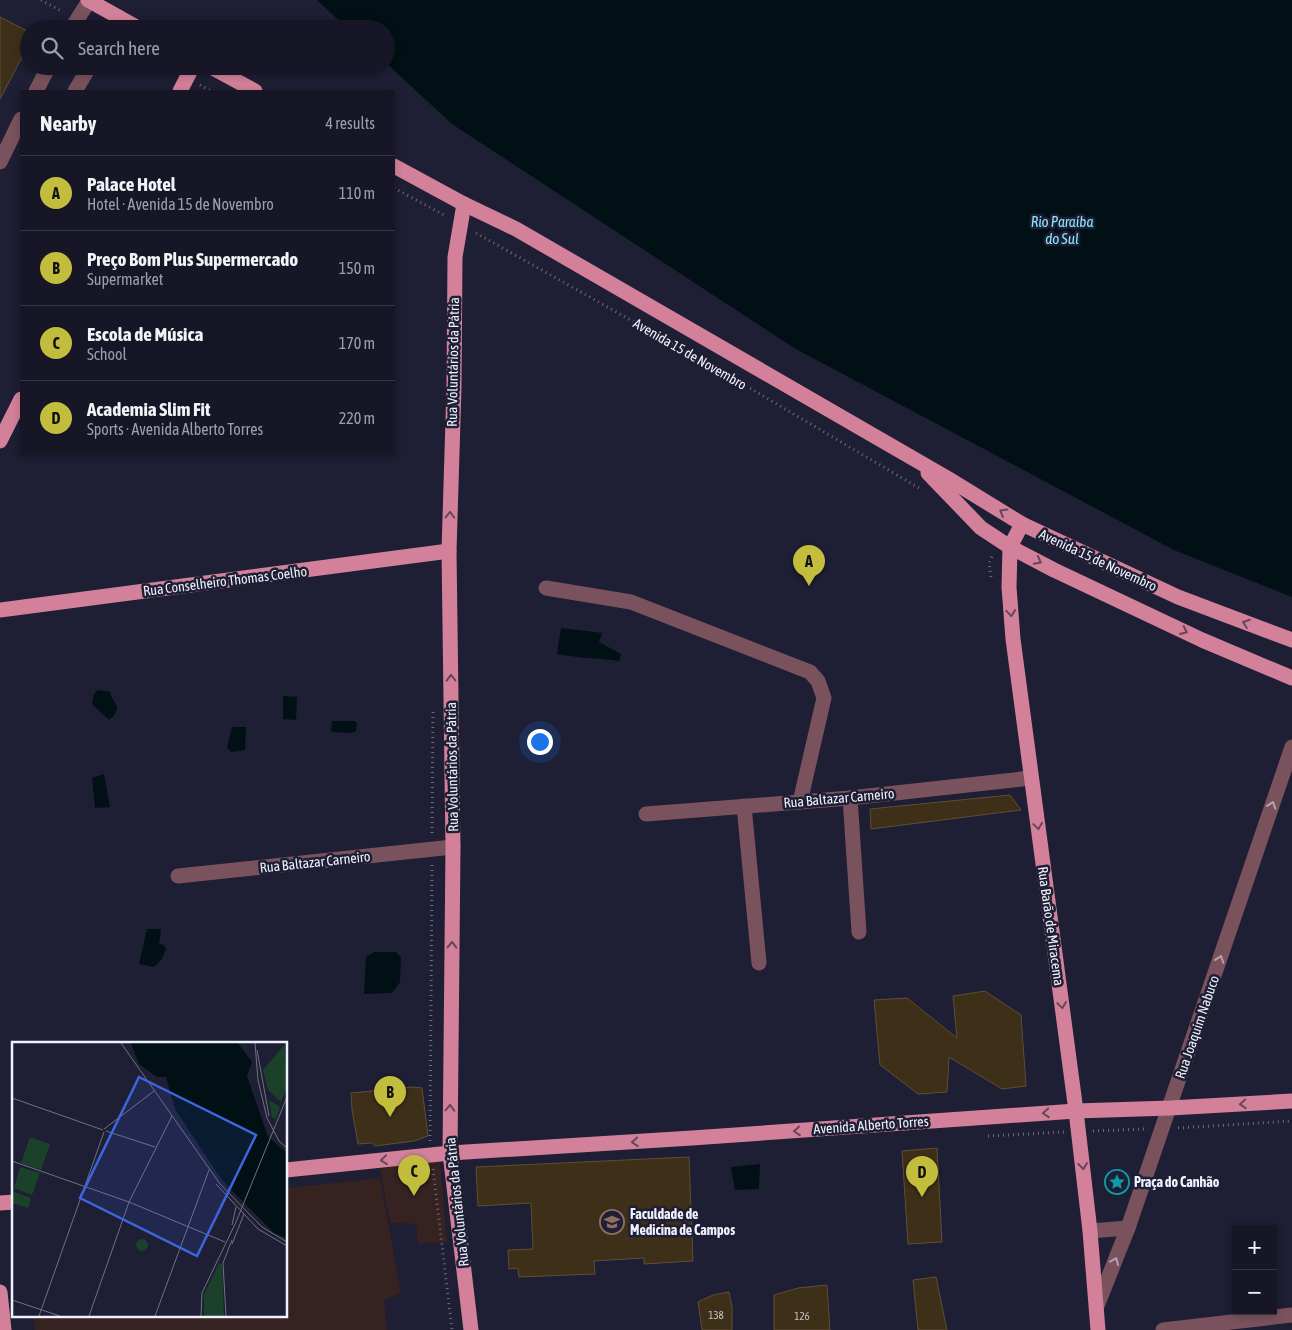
<!DOCTYPE html>
<html lang="en">
<head>
<meta charset="utf-8">
<style>
  body { margin:0; font-family:"Asap Condensed",sans-serif; background:#232333; color:#f1f3f6 }
  .controls { position:absolute; right:15px; bottom:15px; display:grid; overflow:hidden; border-radius:0px; box-shadow:0 2px 8px #0003 }
  .controls button { width:45px; height:45px; display:grid; place-items:center; padding:0; border:0; border-bottom:1px solid #353544; background:#161627; color:#f1f3f6; font:25px sans-serif }
  .you { position:absolute; left:539px; top:741px; width:18px; height:18px; margin:-12px; border:4px solid #fff; border-radius:50%; background:#1a73e8; box-shadow:0 0 0 8px #1a73e833 }
  .badge { display:grid; place-items:center; width:32px; height:32px; border-radius:50%; background:#c3bd3e; color:#111; font-size:16px; font-weight:700 }
  .pin { position:absolute; translate:-50% -41px; filter:drop-shadow(0 1px 2px #0008) }
  .pin::after { content:''; position:absolute; top:26px; width:18px; height:15px; background:inherit; clip-path:polygon(0 0,100% 0,50% 100%) }
  .list { margin:0; padding:0; list-style:none }
  h2 { display:flex; justify-content:space-between; align-items:center; height:65px; margin:0; padding:0 20px; font-size:21px }
  h2 small { font-size:16px; font-weight:400; color:#9e9fa7 }
  .list li { display:grid; grid-template-columns:32px 1fr auto; gap:15px; align-items:center; box-sizing:border-box; height:75px; padding:0 20px; border-top:1px solid #353544 }
  .list b { display:block; font-size:19px; white-space:nowrap }
  .list p { margin:0; font-size:16px; white-space:nowrap; color:#9e9fa7 }
  .list em { font-size:16px; font-style:normal; color:#9e9fa7 }
  .icon { flex:none; width:28px; height:28px; fill:none; stroke:currentColor; stroke-width:2; stroke-linecap:round; stroke-linejoin:round }
  .map { position:relative; flex:none; width:1292px; height:1330px; overflow:hidden }
  .search { position:absolute; background:#161627; box-shadow:0 2px 8px #0003; left:20px; top:20px; width:375px; height:55px; display:flex; align-items:center; gap:12px; box-sizing:border-box; padding:0 18px; border-radius:28px; color:#9e9fa7; font-size:19px }
  .panel { position:absolute; background:#161627; box-shadow:0 2px 8px #0003; left:20px; top:90px; width:375px; height:365px; border-radius:0px }
  .map>svg:first-child { display:block }
  .education { fill:#352221 }
  .water { fill:#011014 }
  .building { fill:#3e2f18; stroke:#5f4e37 }
  .lines { fill:none; stroke-linecap:round; stroke-linejoin:round }
  .path { stroke:#6c6d7f; stroke-width:3; stroke-dasharray:1 4; stroke-linecap:butt }
  .minor { stroke:#7a525d; stroke-width:15 }
  .major { stroke:#d3819a; stroke-width:15 }
  .oneway { stroke:#66465d }
  .oneway2 { stroke:#b5a2ae }
  .labels { text-anchor:middle; stroke-width:5; stroke-linejoin:round; paint-order:stroke }
  .number-label { font-size:11px; fill:#c4c0c4 }
  .street-label { font-size:14px; fill:#f0f1fe; stroke:#1e1e34 }
  .poi-label { font-size:14px; font-weight:bold; fill:#f0f1fe; stroke:#1e1e34; text-anchor:start }
  .water-label { font-size:15px; font-style:italic; fill:#89e8fc; stroke:#1e1e34 }
  .inset-road { fill:none; stroke:#727285; stroke-width:1 }
  .view { fill:#3d66de; fill-opacity:0.15; stroke:#3d66de; stroke-width:2.5 }
  .inset-edge { fill:none; stroke:#f0f1fe; stroke-width:2.5 }
</style>
</head>
<body>
<div class="map">
<svg width="1292" height="1330" viewBox="0 0 1292 1330">
  <rect width="100%" height="100%" fill="#1e1e34"/>
  <!-- education -->
  <g class="education">
    <path d="M 440,1161 L 447,1242 L 418,1244 L 416,1224 L 390,1223 L 380,1168 Z"/>
    <path d="M 380,1178 L 401,1293 L 384,1300 L 387,1330 L 35,1330 L 33,1316 L 286,1316 L 286,1188 Z"/>
  </g>
  <!-- water -->
  <g class="water">
    <path d="M 317,0 L 1292,0 L 1292,597 L 1174,550 L 794,348 L 452,124 L 386,63 L 386,29 L 348,29 Z"/>
    <path d="M 561,628 L 602,633 L 599,642 L 621,654 L 619,661 C 598,658 577,658 557,654 Z"/>
    <path d="M 98,690 L 110,692 C 114,706 124,707 109,720 L 92,704 L 94,694 Z"/>
    <path d="M 283,696 L 297,697 L 296,720 L 283,719 Z"/>
    <path d="M 332,721 L 355,721 L 357,724 L 356,731 L 352,733 L 331,732 Z"/>
    <path d="M 232,727 L 246,727 L 245,750 L 231,752 L 227,747 Z"/>
    <path d="M 104,774 L 110,807 L 95,808 L 92,778 Z"/>
    <path d="M 147,929 L 161,929 L 159,944 L 164,945 L 166,949 L 162,959 L 154,967 L 139,964 Z"/>
    <path d="M 374,952 L 396,952 L 401,958 L 400,982 L 392,993 L 364,994 L 366,957 Z"/>
    <path d="M 760,1164 L 759,1189 L 735,1190 L 731,1167 Z"/>
  </g>
  <!-- building -->
  <g class="building">
    <path d="M 0,17 L 29,32 L 29,44 L 0,99 Z"/>
    <path d="M 1010,795 L 1021,810 L 871,829 L 870,809 Z"/>
    <path d="M 985,991 L 1021,1015 L 1026,1086 L 1002,1089 L 949,1057 L 947,1092 L 918,1094 L 880,1065 L 874,1000 L 907,998 L 957,1038 L 953,996 Z"/>
    <path d="M 412,1087 L 422,1088 L 428,1136 L 414,1141 L 375,1146 L 372,1143 L 358,1144 L 352,1110 L 351,1093 Z"/>
    <path d="M 937,1148 L 942,1242 L 908,1244 L 902,1151 Z"/>
    <path d="M 689,1157 L 693,1261 L 644,1264 L 644,1258 L 594,1261 L 595,1274 L 519,1277 L 518,1268 L 509,1269 L 508,1250 L 533,1249 L 531,1203 L 478,1206 L 476,1167 Z"/>
    <path d="M 936,1277 L 947,1330 L 918,1330 L 913,1280 Z"/>
    <path d="M 827,1285 L 830,1330 L 774,1330 L 774,1295 L 798,1288 Z"/>
    <path d="M 729,1292 L 732,1307 L 732,1330 L 702,1330 L 698,1302 L 713,1295 Z"/>
  </g>
  <g class="lines">
    <!-- path -->
    <g class="path">
      <path d="M 41,0 L 63,12"/>
      <path d="M 164,66 L 172,71"/>
      <path d="M 200,85 L 211,91"/>
      <path d="M 394,188 L 446,216"/>
      <path d="M 476,233 L 714,367 L 919,488"/>
      <path d="M 991,577 L 989,563 L 993,554"/>
      <path d="M 432,833 L 433,712"/>
      <path d="M 1178,1128 L 1292,1121"/>
      <path d="M 1093,1131 L 1144,1129"/>
      <path d="M 988,1136 L 1064,1132"/>
      <path d="M 430,1141 L 432,864"/>
      <path d="M 433,1169 L 452,1330"/>
    </g>
    <!-- minor -->
    <g class="minor">
      <path d="M 71,29 L 89,1"/>
      <path d="M 112,29 L 119,17"/>
      <path d="M 36,91 L 49,66"/>
      <path d="M 75,91 L 90,66"/>
      <path d="M 0,162 L 21,119"/>
      <path d="M 546,588 L 631,602 L 810,672 L 818,681 L 824,698 L 800,802"/>
      <path d="M 850,798 L 859,932"/>
      <path d="M 744,806 L 759,963"/>
      <path d="M 646,814 L 850,798 L 1031,778"/>
      <path d="M 178,876 L 453,847"/>
      <path d="M 1090,1231 L 1128,1228"/>
      <path d="M 1097,1306 L 1128,1228 L 1292,747"/>
      <path d="M 1163,1330 L 1292,1315"/>
    </g>
    <!-- major -->
    <g class="major">
      <path d="M 88,0 L 140,29"/>
      <path d="M 209,66 L 255,91"/>
      <path d="M 180,91 L 193,66"/>
      <path d="M 394,166 L 464,204 L 516,229 L 947,478 L 1022,524 L 1178,597 L 1292,640"/>
      <path d="M 464,204 L 455,257 L 454,387 L 449,551 L 453,847 L 450,1153 L 471,1330"/>
      <path d="M 0,441 L 21,399"/>
      <path d="M 928,473 L 981,528 L 1010,547 L 1054,570 L 1202,640 L 1292,678"/>
      <path d="M 1022,524 L 1010,547 L 1009,587 L 1013,639 L 1076,1111 L 1090,1231 L 1098,1330"/>
      <path d="M 0,610 L 449,551"/>
      <path d="M 286,1170 L 450,1153 L 692,1138 L 1076,1111 L 1170,1108 L 1292,1101"/>
      <path d="M 0,1203 L 14,1202"/>
      <path d="M 0,1292 L 4,1330"/>
    </g>
  </g>
  <!-- one-way arrows -->
  <defs><path id="oneway-chevron" d="M-2-3.5L2.5 0L-2 3.5" fill="none" stroke-width="1.6" stroke-linecap="round" stroke-linejoin="round" transform="scale(1.25)"/></defs>
  <g class="oneway">
    <use href="#oneway-chevron" transform="translate(1003 512) rotate(-149)"/>
    <use href="#oneway-chevron" transform="translate(450 515) rotate(-88)"/>
    <use href="#oneway-chevron" transform="translate(1038 561) rotate(28)"/>
    <use href="#oneway-chevron" transform="translate(1011 613) rotate(85)"/>
    <use href="#oneway-chevron" transform="translate(1246 623) rotate(-160)"/>
    <use href="#oneway-chevron" transform="translate(1184 631) rotate(25)"/>
    <use href="#oneway-chevron" transform="translate(451 678) rotate(-91)"/>
    <use href="#oneway-chevron" transform="translate(1038 826) rotate(82)"/>
    <use href="#oneway-chevron" transform="translate(452 945) rotate(-89)"/>
    <use href="#oneway-chevron" transform="translate(1062 1005) rotate(82)"/>
    <use href="#oneway-chevron" transform="translate(1243 1104) rotate(177)"/>
    <use href="#oneway-chevron" transform="translate(450 1108) rotate(-89)"/>
    <use href="#oneway-chevron" transform="translate(1046 1113) rotate(176)"/>
    <use href="#oneway-chevron" transform="translate(797 1131) rotate(176)"/>
    <use href="#oneway-chevron" transform="translate(635 1142) rotate(176)"/>
    <use href="#oneway-chevron" transform="translate(384 1160) rotate(174)"/>
    <use href="#oneway-chevron" transform="translate(1083 1166) rotate(83)"/>
  </g>
  <g class="oneway2">
    <use href="#oneway-chevron" transform="translate(1272 805) rotate(-71)"/>
    <use href="#oneway-chevron" transform="translate(1220 959) rotate(-71)"/>
    <use href="#oneway-chevron" transform="translate(1115 1261) rotate(-68)"/>
  </g>
  <!-- icons -->
  <defs>
    <symbol id="sight-ring" viewBox="-11 -11 22 22"><circle r="9.5" fill="#1e1e34" stroke="#0f9aa8" stroke-width="1.5"/><path d="M0-6L1.8-2.2L6-1.7L2.9 1.2L3.7 5.4L0 3.3L-3.7 5.4L-2.9 1.2L-6-1.7L-1.8-2.2Z" fill="#0f9aa8"/></symbol>
    <symbol id="university-ring" viewBox="-11 -11 22 22"><circle r="9.5" fill="#1e1e34" stroke="#8d6e63" stroke-width="1.5"/><path d="M0-5L7-2L0 1L-7-2ZM-4 1L0 2.5L4 1V4Q0 6-4 4Z" fill="#8d6e63"/></symbol>
  </defs>
  <g fill-rule="evenodd">
    <use href="#sight-ring" x="1103" y="1168" width="28" height="28"/>
    <use href="#university-ring" x="598" y="1208" width="28" height="28"/>
  </g>
  <g class="labels">
    <!-- number labels -->
    <g class="number-label">
      <text x="716" y="1319">138</text>
      <text x="802" y="1320">126</text>
    </g>
    <!-- street labels -->
    <g class="street-label">
      <text transform="translate(690 354) rotate(30)" y="5">Avenida 15 de Novembro</text>
      <text transform="translate(453 362) rotate(-89)" y="5">Rua Voluntários da Pátria</text>
      <text transform="translate(1098 560) rotate(25)" y="5">Avenida 15 de Novembro</text>
      <text transform="translate(225 581) rotate(-7)" y="5">Rua Conselheiro Thomas Coelho</text>
      <text transform="translate(452 767) rotate(-91)" y="5">Rua Voluntários da Pátria</text>
      <text transform="translate(839 798) rotate(-5)" y="5">Rua Baltazar Carneiro</text>
      <text transform="translate(315 862) rotate(-6)" y="5">Rua Baltazar Carneiro</text>
      <text transform="translate(1051 926) rotate(82)" y="5">Rua Barão de Miracema</text>
      <text transform="translate(1197 1027) rotate(-71)" y="5">Rua Joaquim Nabuco</text>
      <text transform="translate(871 1125) rotate(-4)" y="5">Avenida Alberto Torres</text>
      <text transform="translate(457 1202) rotate(-96)" y="5">Rua Voluntários da Pátria</text>
    </g>
    <!-- poi labels -->
    <g class="poi-label">
      <text x="1134" y="1187">Praça do Canhão</text>
      <text x="630" y="1219">Faculdade de<tspan x="630" dy="16">Medicina de Campos</tspan></text>
    </g>
    <!-- water labels -->
    <g class="water-label">
      <text x="1062" y="227">Rio Paraíba<tspan x="1062" dy="17">do Sul</tspan></text>
    </g>
  </g>
  <!-- overview -->
  <g transform="translate(12 1042)">
    <rect width="275" height="275" fill="#1e1e34"/>
    <path d="M 273,2 L 275,45 L 269,60 L 256,48 L 251,28 ZM 257,58 L 268,65 L 264,77 L 260,76 ZM 18,95 L 38,102 L 29,128 L 9,121 ZM 8,125 L 28,131 L 20,153 L 2,146 ZM 0,149 L 19,156 L 16,166 L 0,161 ZM124 203a6 6 0 1 1 12 0a6 6 0 1 1-12 0ZM 207,221 L 210,222 L 212,274 L 192,274 L 192,253 Z" fill="#1c412a"/>
    <path d="M 119,1 L 226,1 L 240,20 L 235,34 L 256,95 L 275,111 L 275,196 L 262,191 L 209,137 L 163,67 L 154,35 L 145,35 L 127,22 Z" fill="#011014"/>
    <path class="inset-road" d="M 109,1 L 208,142 L 250,185 L 275,200M 243,1 L 246,38 L 255,76 L 267,99 L 275,106M 245,8 L 257,74M 0,56 L 91,88M 92,87 L 142,49M 94,89 L 143,105M 0,119 L 117,160 L 213,200M 204,142 L 246,187 L 275,204M 220,183 L 224,165M 220,202 L 232,172M 0,258 L 48,274M 27,274 L 92,90M 77,274 L 117,160 L 160,74M 143,274 L 197,128M 189,274 L 190,251 L 224,180 L 275,55M 214,274 L 211,221 L 220,198"/>
    <path class="view" d="M 127,35 L 244,93 L 185,214 L 68,156 Z"/>
    <rect width="275" height="275" class="inset-edge"/>
  </g>
</svg>
<div class="controls">
<button>+</button>
<button>−</button>
</div>
<div class="you"></div>
<div class="pin badge" style="left:809px;top:586px">A</div>
<div class="pin badge" style="left:390px;top:1117px">B</div>
<div class="pin badge" style="left:414px;top:1196px">C</div>
<div class="pin badge" style="left:922px;top:1197px">D</div>
<div class="search"><svg class="icon" aria-label="search" viewBox="0 0 24 24"><circle cx="10" cy="10" r="6"/><path d="M15 15l6 6"/></svg>Search here</div>
<section class="panel">
<h2>Nearby<small>4 results</small></h2>
<ul class="list">
<li><span class="badge">A</span><div><b>Palace Hotel</b><p>Hotel · Avenida 15 de Novembro</p></div><em>110 m</em></li>
<li><span class="badge">B</span><div><b>Preço Bom Plus Supermercado</b><p>Supermarket</p></div><em>150 m</em></li>
<li><span class="badge">C</span><div><b>Escola de Música</b><p>School</p></div><em>170 m</em></li>
<li><span class="badge">D</span><div><b>Academia Slim Fit</b><p>Sports · Avenida Alberto Torres</p></div><em>220 m</em></li>
</ul>
</section>
</div>
</body>
</html>
